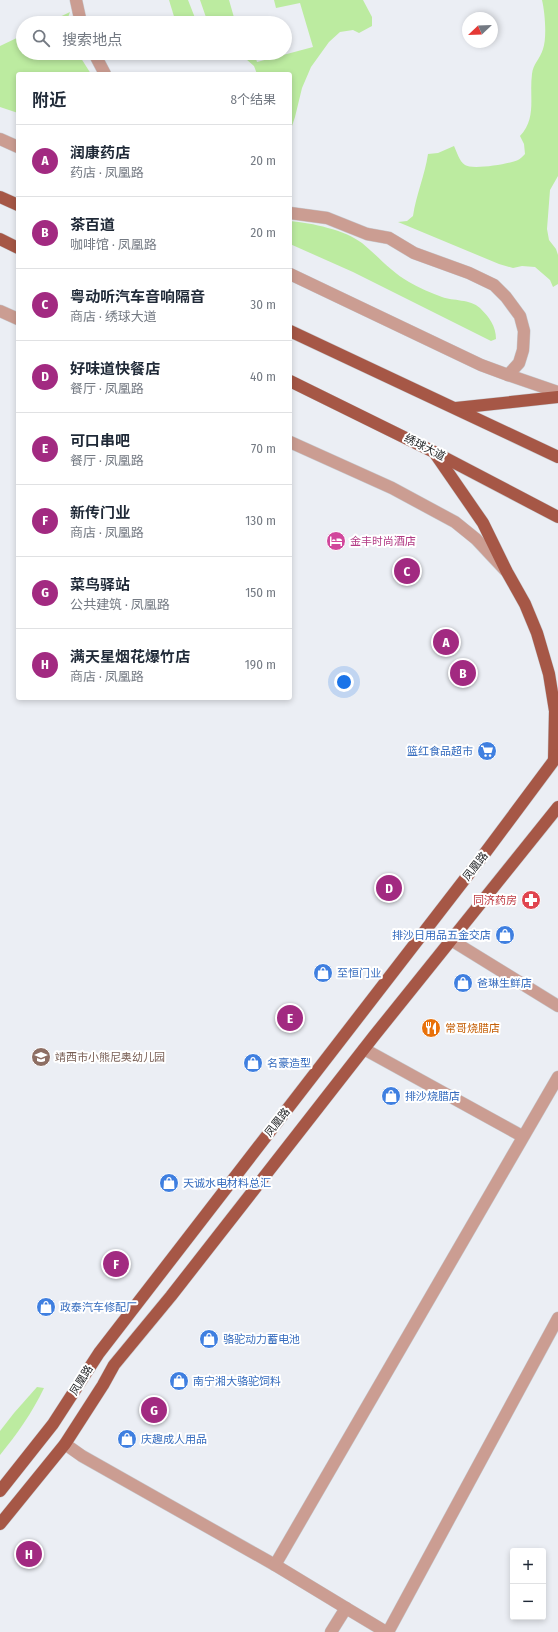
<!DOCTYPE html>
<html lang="zh">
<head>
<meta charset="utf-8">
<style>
  body { margin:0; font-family:"Fira Sans Condensed","Noto Sans SC",sans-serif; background:#f6f6f7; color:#1f2937 }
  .controls { position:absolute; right:12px; bottom:12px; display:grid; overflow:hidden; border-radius:4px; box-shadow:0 2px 6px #0003 }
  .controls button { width:36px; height:36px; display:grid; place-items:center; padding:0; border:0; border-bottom:1px solid #e0e1e3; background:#fff; color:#1f2937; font:20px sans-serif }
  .compass { position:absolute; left:462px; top:12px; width:36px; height:36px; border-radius:50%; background:#fff; box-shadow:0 2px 6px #0003; rotate:247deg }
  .you { position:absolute; left:344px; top:682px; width:14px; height:14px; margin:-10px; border:3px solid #fff; border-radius:50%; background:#1a73e8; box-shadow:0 0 0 6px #1a73e833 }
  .badge { display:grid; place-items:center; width:26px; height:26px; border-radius:50%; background:#a22a81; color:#fff; font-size:13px; font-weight:700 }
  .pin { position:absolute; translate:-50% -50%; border:2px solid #fff; box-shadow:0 1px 4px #0006 }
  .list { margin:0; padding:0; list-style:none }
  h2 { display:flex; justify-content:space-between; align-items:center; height:52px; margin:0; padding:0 16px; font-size:17px }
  h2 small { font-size:13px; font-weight:400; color:#747a83 }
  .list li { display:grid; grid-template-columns:26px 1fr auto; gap:12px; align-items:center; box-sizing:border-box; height:72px; padding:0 16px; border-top:1px solid #e0e1e3 }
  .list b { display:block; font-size:15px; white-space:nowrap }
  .list p { margin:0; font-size:13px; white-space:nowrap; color:#747a83 }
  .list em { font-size:13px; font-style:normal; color:#747a83 }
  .icon { flex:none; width:22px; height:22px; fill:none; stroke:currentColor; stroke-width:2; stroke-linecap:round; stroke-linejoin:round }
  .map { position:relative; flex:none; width:558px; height:1632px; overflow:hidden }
  .search { position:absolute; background:#fff; box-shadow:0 2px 6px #0003; left:16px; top:16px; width:276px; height:44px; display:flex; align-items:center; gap:10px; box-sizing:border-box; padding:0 14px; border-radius:22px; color:#747a83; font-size:15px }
  .panel { position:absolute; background:#fff; box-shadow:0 2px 6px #0003; left:16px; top:72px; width:276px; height:628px; border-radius:4px }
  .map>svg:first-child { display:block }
  .green { fill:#bceba0 }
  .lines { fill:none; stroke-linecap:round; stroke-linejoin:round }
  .minor-casing { stroke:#c7cacf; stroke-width:13 }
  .major-casing { stroke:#c7cacf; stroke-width:13 }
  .minor { stroke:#cb9d92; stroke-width:12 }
  .major { stroke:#a65746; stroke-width:12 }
  .labels { text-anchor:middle; stroke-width:4; stroke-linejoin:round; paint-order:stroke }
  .street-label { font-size:11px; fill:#252729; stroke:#fff }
  .hotel-label { font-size:11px; fill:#b23c85; stroke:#fff; text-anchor:start }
  .shop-label { font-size:11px; fill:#366cbe; stroke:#fff; text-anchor:start }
  .health-label { font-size:11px; fill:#be3a42; stroke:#fff; text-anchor:end }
  .food-label { font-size:11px; fill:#c56008; stroke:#fff; text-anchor:start }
  .education-label { font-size:11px; fill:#785e54; stroke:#fff; text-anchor:start }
</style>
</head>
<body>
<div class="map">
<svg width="558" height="1632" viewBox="0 0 558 1632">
  <rect width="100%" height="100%" fill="#ebeef4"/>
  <!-- green -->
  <g class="green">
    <path d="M 169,0 L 188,0 L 197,23 L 176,23 Z"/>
    <path d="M 200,0 L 229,0 L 235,21 L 245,20 L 246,23 L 208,23 Z"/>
    <path d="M 274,0 L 363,0 L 372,17 L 372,26 L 359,33 L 353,30 L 340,32 L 329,42 L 311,67 L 302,88 L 295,117 L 291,129 L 290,74 L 257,74 L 254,66 L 239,53 L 254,53 L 257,62 L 313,47 L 300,3 L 276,8 Z"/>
    <path d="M 542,0 L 558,0 L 558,176 L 550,190 L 547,229 L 549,240 L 556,249 L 558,255 L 558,284 L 553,287 L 550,280 L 535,267 L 522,266 L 513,268 L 499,264 L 398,222 L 407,221 L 413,216 C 416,195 425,175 428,154 L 438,153 L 454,146 C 457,152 459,161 465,165 C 472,170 509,164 518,160 C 520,159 523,156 525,154 L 524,144 L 520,136 C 537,118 529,97 532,74 C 533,64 540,59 543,49 C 547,38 545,12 542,0 Z"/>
    <path d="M 70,12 L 66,23 L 47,23 Z"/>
    <path d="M 23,35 L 23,53 L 74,53 L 79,55 L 91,74 L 18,74 L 18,113 L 0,107 L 0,46 Z"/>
    <path d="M 290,221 C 312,223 345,230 362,243 C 378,256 391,272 409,282 C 419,288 431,293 442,297 C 453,301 470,299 480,308 C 489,317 496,326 496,339 L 491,341 L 353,272 L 290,244 Z"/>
    <path d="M 37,1387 L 44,1388 C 32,1413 17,1434 0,1455 L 0,1431 L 14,1413 Z"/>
  </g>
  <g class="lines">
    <defs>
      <g id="minor">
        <path d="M 76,0 L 81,23"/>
        <path d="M 94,53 L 105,74"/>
        <path d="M 0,139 L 18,147"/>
        <path d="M 290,213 L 327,218 L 367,234 L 389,238 L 414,253 L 469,273 L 494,285 L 506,297 L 520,316 L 524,331 L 523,350 L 519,363 L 508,375"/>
        <path d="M 290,274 L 481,365 L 508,375 L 558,392"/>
        <path d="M 0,311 L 18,319"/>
        <path d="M 290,442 L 392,488 L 455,522 L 476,539 L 505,570"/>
        <path d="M 451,940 L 558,1006"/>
        <path d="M 364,1049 L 522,1136"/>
        <path d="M 65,1444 L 82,1456 L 275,1565 L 346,1608"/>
        <path d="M 275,1565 L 558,1077"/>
        <path d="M 331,1632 L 346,1608 L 386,1632"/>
        <path d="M 388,1632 L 558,1318"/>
      </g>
      <g id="major">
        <path d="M 0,197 L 18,205"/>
        <path d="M 0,239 L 18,248"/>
        <path d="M 290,331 L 558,457"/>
        <path d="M 290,381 L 434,452 L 558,517"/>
        <path d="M 456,408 L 558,397"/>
        <path d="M 434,452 L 483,523 L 507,572 L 525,604 L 537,633 L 549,674 L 555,711 L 554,760"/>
        <path d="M 0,1491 L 53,1424 L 99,1353 L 485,853 L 558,755"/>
        <path d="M 0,1524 L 65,1444 L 103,1385 L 114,1365 L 171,1296 L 374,1036 L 558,807"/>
      </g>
    </defs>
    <!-- minor casing -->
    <use href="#minor" class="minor-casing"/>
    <!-- major casing -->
    <use href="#major" class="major-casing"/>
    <!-- minor -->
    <use href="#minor" class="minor"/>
    <!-- major -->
    <use href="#major" class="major"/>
  </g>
  <!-- icons -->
  <defs>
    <symbol id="hotel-disc" viewBox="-11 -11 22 22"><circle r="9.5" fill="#d1479c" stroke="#fff"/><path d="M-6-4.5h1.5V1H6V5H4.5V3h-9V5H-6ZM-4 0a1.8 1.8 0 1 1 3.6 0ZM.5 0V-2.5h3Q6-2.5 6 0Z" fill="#fff"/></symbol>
    <symbol id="supermarket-disc" viewBox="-11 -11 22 22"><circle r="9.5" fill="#3f7fe0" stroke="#fff"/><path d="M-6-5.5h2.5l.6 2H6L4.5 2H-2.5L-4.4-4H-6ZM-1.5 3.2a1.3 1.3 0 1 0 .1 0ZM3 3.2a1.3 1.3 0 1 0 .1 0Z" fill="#fff"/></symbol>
    <symbol id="pharmacy-disc" viewBox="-11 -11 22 22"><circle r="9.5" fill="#e0444e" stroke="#fff"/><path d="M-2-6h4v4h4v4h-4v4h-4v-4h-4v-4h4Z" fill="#fff"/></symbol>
    <symbol id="shop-disc" viewBox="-11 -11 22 22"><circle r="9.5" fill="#3f7fe0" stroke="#fff"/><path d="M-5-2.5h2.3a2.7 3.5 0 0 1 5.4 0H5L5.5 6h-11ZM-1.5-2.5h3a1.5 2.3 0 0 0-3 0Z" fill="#fff"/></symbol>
    <symbol id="restaurant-disc" viewBox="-11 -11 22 22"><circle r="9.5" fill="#e8710a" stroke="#fff"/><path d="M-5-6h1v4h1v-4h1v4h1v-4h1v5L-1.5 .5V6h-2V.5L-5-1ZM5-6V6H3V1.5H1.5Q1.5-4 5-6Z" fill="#fff"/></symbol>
    <symbol id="school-disc" viewBox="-11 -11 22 22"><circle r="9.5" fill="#8d6e63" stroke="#fff"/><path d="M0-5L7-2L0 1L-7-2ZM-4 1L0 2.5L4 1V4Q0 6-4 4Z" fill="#fff"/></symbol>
  </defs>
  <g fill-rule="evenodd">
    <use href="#hotel-disc" x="325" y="530" width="22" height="22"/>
    <use href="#supermarket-disc" x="476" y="740" width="22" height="22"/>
    <use href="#pharmacy-disc" x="520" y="889" width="22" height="22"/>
    <use href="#shop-disc" x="494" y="924" width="22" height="22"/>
    <use href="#shop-disc" x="312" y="962" width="22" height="22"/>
    <use href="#shop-disc" x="452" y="972" width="22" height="22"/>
    <use href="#restaurant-disc" x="420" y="1017" width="22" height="22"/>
    <use href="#school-disc" x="30" y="1046" width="22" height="22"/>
    <use href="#shop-disc" x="242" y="1052" width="22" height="22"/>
    <use href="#shop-disc" x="380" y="1085" width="22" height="22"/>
    <use href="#shop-disc" x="158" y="1172" width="22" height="22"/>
    <use href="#shop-disc" x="35" y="1296" width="22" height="22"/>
    <use href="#shop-disc" x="198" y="1328" width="22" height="22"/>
    <use href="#shop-disc" x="168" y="1370" width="22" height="22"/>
    <use href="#shop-disc" x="116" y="1428" width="22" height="22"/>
  </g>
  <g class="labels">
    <!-- street labels -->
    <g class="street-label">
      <text transform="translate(425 447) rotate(27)" y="4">绣球大道</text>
      <text transform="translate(475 866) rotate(-52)" y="4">凤凰路</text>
      <text transform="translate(277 1122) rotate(-52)" y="4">凤凰路</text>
      <text transform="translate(81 1380) rotate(-58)" y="4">凤凰路</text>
    </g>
    <!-- hotel labels -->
    <g class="hotel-label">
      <text x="350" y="545">金丰时尚酒店</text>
    </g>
    <!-- shop labels -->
    <g class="shop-label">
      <text x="473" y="755" text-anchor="end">篮红食品超市</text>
      <text x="491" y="939" text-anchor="end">排沙日用品五金交店</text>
      <text x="337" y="977">至恒门业</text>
      <text x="477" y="987">爸琳生鲜店</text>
      <text x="267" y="1067">名豪造型</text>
      <text x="405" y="1100">排沙烧腊店</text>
      <text x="183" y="1187">天诚水电材料总汇</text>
      <text x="60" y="1311">政泰汽车修配厂</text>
      <text x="223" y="1343">骆驼动力蓄电池</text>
      <text x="193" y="1385">南宁湘大骆驼饲料</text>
      <text x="141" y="1443">庆趣成人用品</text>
    </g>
    <!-- health labels -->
    <g class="health-label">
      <text x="517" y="904">同济药房</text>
    </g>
    <!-- food labels -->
    <g class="food-label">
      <text x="445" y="1032">常哥烧腊店</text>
    </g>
    <!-- education labels -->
    <g class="education-label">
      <text x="55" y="1061">靖西市小熊尼奥幼儿园</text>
    </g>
  </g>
</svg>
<div class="controls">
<button>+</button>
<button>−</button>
</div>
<svg class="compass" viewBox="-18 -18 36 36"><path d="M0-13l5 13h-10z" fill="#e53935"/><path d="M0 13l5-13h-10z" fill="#747a83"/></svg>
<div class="you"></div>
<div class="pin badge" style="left:446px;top:642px">A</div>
<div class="pin badge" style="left:463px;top:673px">B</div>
<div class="pin badge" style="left:407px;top:571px">C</div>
<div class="pin badge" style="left:389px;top:888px">D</div>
<div class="pin badge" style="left:290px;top:1018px">E</div>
<div class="pin badge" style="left:116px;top:1264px">F</div>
<div class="pin badge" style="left:154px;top:1410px">G</div>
<div class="pin badge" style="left:29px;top:1554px">H</div>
<div class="search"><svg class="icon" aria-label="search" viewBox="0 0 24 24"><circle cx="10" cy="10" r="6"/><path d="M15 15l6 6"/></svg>搜索地点</div>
<section class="panel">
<h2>附近<small>8个结果</small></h2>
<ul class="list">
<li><span class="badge">A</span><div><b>润康药店</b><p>药店 · 凤凰路</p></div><em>20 m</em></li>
<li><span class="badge">B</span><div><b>茶百道</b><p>咖啡馆 · 凤凰路</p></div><em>20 m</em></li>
<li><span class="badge">C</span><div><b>粤动听汽车音响隔音</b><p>商店 · 绣球大道</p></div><em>30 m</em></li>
<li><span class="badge">D</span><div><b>好味道快餐店</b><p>餐厅 · 凤凰路</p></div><em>40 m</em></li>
<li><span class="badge">E</span><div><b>可口串吧</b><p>餐厅 · 凤凰路</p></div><em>70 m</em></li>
<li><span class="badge">F</span><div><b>新传门业</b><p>商店 · 凤凰路</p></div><em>130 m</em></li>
<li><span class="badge">G</span><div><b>菜鸟驿站</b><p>公共建筑 · 凤凰路</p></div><em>150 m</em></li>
<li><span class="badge">H</span><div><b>满天星烟花爆竹店</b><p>商店 · 凤凰路</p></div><em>190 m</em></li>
</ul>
</section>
</div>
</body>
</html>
